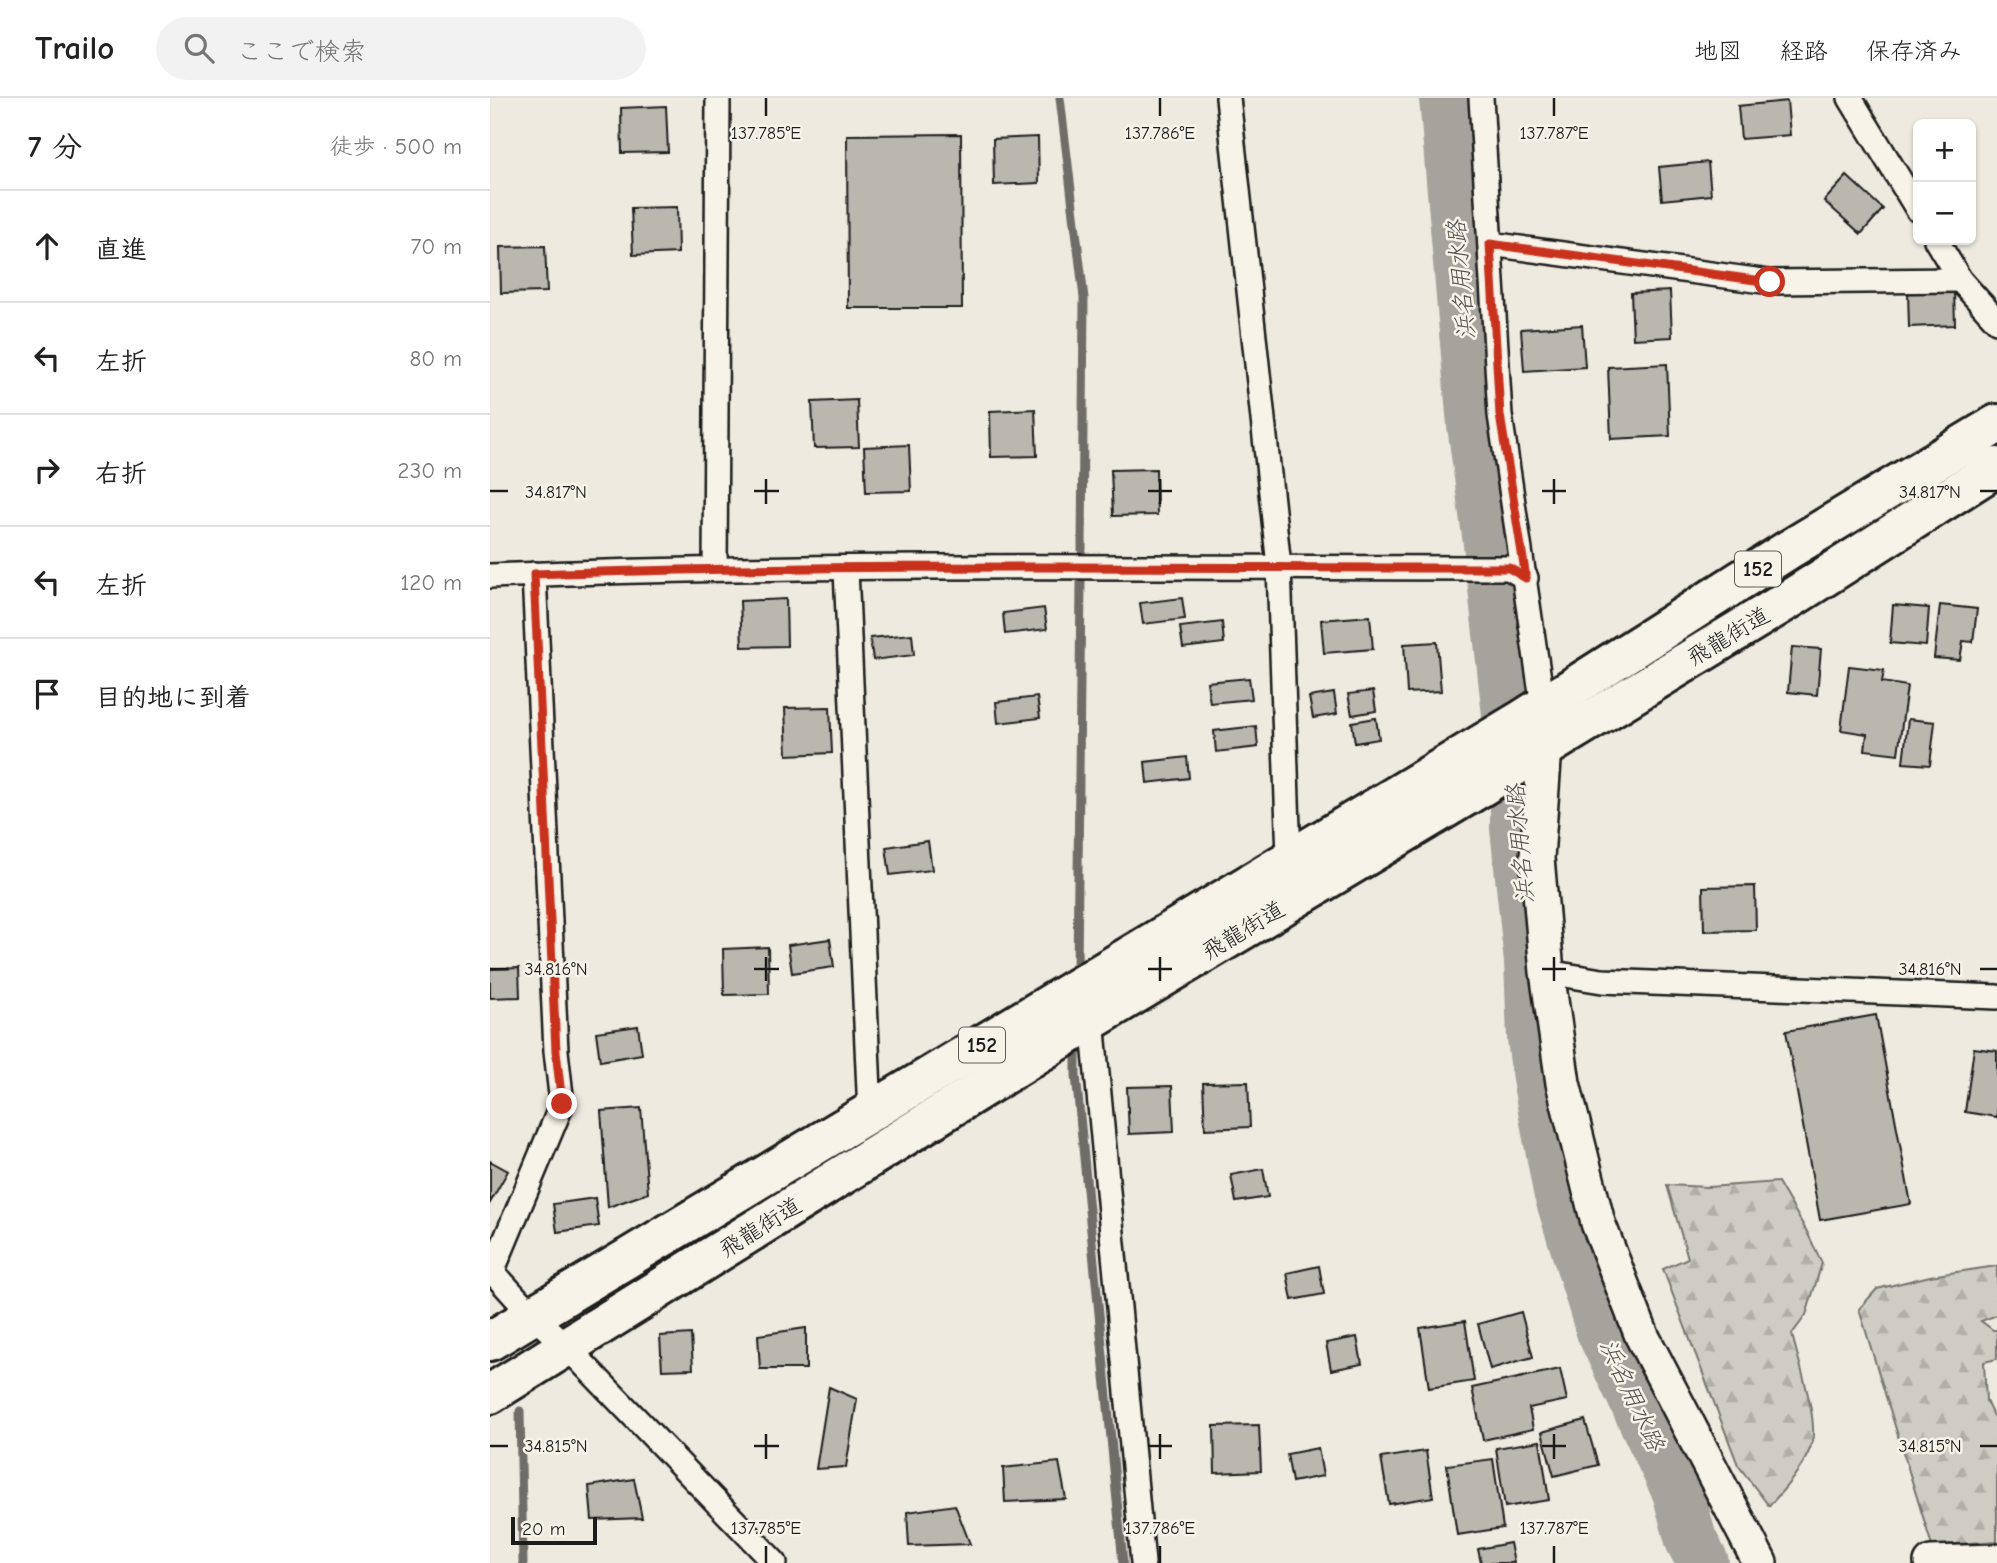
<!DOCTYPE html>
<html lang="ja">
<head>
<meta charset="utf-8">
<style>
  body { margin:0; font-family:"Comic Neue","Klee One",sans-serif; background:#f2f2f2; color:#222 }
  .controls { position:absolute; right:21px; top:21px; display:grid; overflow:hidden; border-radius:10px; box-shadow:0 2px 5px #0004 }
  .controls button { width:63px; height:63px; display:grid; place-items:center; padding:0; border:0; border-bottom:2px solid #e0e0e0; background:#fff; color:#222; font:35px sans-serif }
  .scale { position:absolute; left:21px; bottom:18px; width:86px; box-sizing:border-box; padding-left:7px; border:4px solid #1c1c1c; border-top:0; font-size:19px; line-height:24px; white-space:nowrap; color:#1c1c1c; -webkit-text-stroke:5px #f7f3e8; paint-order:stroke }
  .stop { position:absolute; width:21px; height:21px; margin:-16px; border:5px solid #c8321e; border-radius:50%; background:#fff }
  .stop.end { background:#c8321e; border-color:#fff; box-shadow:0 2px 7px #0008 }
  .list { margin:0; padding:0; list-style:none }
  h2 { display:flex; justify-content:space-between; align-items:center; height:91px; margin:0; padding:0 28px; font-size:30px }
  h2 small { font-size:23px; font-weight:400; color:#767676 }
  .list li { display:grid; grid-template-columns:46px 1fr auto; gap:21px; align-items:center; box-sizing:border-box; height:112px; padding:0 28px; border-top:2px solid #e0e0e0 }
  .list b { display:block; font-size:26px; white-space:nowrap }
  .list em { font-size:23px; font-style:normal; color:#767676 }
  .icon { flex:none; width:38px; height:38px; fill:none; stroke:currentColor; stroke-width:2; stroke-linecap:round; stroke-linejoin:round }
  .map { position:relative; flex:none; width:1507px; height:1465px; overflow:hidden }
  header { display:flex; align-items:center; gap:42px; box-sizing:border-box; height:98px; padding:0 35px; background:#fff; border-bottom:2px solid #e0e0e0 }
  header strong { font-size:33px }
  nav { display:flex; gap:38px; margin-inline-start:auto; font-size:24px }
  .search { width:490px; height:63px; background:#f2f2f2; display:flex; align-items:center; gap:18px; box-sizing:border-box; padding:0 24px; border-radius:38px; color:#767676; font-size:26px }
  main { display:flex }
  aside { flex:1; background:#fff }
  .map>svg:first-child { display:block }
  .forest { fill:url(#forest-firs); stroke:#767470; stroke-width:2 }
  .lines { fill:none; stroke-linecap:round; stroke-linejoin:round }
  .stream { stroke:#6f6d69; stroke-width:9 }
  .river { stroke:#a6a39d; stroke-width:52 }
  .building { fill:#bab7af; stroke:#1c1c1c; stroke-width:2 }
  .street-casing { stroke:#1c1c1c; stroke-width:28 }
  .secondary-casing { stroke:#1c1c1c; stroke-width:38 }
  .highway-casing { stroke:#1c1c1c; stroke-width:44 }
  .street { stroke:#f7f3e8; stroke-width:23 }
  .secondary { stroke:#f7f3e8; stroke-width:33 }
  .highway { stroke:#f7f3e8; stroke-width:38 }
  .route { stroke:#c8321e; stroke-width:9 }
  .ticks { fill:none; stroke:#1c1c1c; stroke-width:2.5 }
  .labels { text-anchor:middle; stroke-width:5; stroke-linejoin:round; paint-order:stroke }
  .shield { fill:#f7f3e8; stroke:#5e5c59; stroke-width:2 }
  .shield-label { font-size:21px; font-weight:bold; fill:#1c1c1c }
  .street-label { font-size:23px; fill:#1c1c1c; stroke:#f7f3e8 }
  .water-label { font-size:24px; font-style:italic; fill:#535250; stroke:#f7f3e8 }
  .ticks-label { font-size:18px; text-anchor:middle; fill:#1c1c1c; stroke:#f7f3e8; stroke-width:5; stroke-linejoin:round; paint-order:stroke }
</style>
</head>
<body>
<header>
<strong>Trailo</strong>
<div class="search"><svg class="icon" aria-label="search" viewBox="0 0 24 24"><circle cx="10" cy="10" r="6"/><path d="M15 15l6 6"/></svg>ここで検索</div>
<nav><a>地図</a><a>経路</a><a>保存済み</a></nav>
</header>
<main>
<aside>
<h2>7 分<small>徒歩 · 500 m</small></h2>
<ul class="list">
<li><svg class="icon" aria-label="ahead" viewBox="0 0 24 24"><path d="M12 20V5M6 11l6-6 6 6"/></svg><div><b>直進</b></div><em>70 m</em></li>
<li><svg class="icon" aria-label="left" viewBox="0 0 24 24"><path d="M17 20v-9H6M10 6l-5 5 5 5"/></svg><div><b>左折</b></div><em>80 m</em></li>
<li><svg class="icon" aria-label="right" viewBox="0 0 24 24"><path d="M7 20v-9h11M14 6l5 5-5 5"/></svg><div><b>右折</b></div><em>230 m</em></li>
<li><svg class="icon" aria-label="left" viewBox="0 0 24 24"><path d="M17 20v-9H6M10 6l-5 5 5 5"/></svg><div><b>左折</b></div><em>120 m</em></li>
<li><svg class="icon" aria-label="arrive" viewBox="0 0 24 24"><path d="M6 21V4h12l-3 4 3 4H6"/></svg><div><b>目的地に到着</b></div></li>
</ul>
</aside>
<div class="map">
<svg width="1507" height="1465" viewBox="0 0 1507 1465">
  <defs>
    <pattern id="forest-firs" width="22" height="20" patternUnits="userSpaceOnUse" patternTransform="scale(1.75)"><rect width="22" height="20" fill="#cfccc3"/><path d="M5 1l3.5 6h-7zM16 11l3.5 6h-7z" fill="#b1afa7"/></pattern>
  </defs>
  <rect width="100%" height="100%" fill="#eeeae0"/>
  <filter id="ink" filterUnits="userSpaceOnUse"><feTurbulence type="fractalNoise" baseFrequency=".0143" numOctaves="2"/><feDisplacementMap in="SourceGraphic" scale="14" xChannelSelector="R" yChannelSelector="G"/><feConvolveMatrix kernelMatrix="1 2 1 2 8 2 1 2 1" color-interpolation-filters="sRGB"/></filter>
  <g filter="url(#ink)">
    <!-- forest -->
    <g class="forest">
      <path d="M 1288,1084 L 1316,1132 L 1332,1165 L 1316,1217 L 1302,1236 C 1308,1264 1328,1318 1322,1344 C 1317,1366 1294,1392 1279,1408 L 1248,1367 L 1173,1171 L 1198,1160 L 1177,1087 L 1218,1089 Z"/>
      <path d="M 1507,1168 L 1507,1217 L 1491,1223 L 1503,1232 L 1507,1232 L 1507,1261 L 1494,1264 L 1496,1303 L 1503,1318 L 1507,1319 L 1507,1443 L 1442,1448 L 1369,1211 L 1387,1191 L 1440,1178 Z"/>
    </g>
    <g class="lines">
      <!-- stream -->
      <g class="stream">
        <path d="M 570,0 L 594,200 L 592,452"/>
        <path d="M 587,876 L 591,483"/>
        <path d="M 586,943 L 586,977 L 633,1465"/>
        <path d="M 30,1313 L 33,1465"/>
      </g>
      <!-- river -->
      <path class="river" d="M 955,0 L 983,327 L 999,445 L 1026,689 L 1026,730 L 1040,864 L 1043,940 L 1048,980 L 1069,1093 L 1112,1233 L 1188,1394 L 1201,1442 L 1213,1465"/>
    </g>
    <!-- building -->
    <g class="building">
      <path d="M 1297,3 L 1300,37 L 1251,41 L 1248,8 Z"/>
      <path d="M 176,8 L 178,54 L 132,55 L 131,10 Z"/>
      <path d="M 471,36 L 472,210 L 358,210 L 357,37 Z"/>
      <path d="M 548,39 L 549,85 L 504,87 L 503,41 Z"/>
      <path d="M 1218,64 L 1221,97 L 1172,102 L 1169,69 Z"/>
      <path d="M 1357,78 L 1393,111 L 1371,136 L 1334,103 Z"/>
      <path d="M 187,109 L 188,155 L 143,157 L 141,110 Z"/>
      <path d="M 55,148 L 57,194 L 11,195 L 10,149 Z"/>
      <path d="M 1464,192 L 1465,227 L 1419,229 L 1418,193 Z"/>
      <path d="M 1180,193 L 1182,239 L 1143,241 L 1141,195 Z"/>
      <path d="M 1092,227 L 1095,269 L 1034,273 L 1031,231 Z"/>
      <path d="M 1177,266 L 1180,338 L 1121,341 L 1118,269 Z"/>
      <path d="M 367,302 L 369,349 L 324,350 L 322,304 Z"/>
      <path d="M 545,311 L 547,358 L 501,359 L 500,313 Z"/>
      <path d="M 419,347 L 421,393 L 376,394 L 374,349 Z"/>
      <path d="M 666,371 L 667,417 L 623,418 L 621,372 Z"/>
      <path d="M 692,500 L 695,521 L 653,526 L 650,505 Z"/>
      <path d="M 296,501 L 297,548 L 252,549 L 250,503 Z"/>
      <path d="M 1403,507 L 1439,510 L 1436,548 L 1400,545 Z"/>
      <path d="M 1450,507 L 1487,511 L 1483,544 L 1473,543 L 1470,562 L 1444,560 Z"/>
      <path d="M 554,510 L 557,531 L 515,536 L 513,515 Z"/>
      <path d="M 880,518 L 883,551 L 834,555 L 831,522 Z"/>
      <path d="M 732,524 L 734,545 L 693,550 L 690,529 Z"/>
      <path d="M 422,536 L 424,557 L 383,562 L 380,540 Z"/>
      <path d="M 947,544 L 951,593 L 917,595 L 914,546 Z"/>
      <path d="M 1302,549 L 1331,551 L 1327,597 L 1298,594 Z"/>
      <path d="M 1359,568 L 1394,572 L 1392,584 L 1417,588 L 1408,656 L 1375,652 L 1377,636 L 1351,632 Z"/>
      <path d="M 759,580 L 762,601 L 720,605 L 717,584 Z"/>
      <path d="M 883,593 L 886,613 L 862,617 L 858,596 Z"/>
      <path d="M 844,595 L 847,616 L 823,620 L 819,599 Z"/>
      <path d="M 547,599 L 550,620 L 508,625 L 506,604 Z"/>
      <path d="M 340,609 L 342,655 L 297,657 L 295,610 Z"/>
      <path d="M 886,620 L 889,641 L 865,645 L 862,624 Z"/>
      <path d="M 1418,621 L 1445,624 L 1440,667 L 1413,665 Z"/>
      <path d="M 766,628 L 768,649 L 726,654 L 724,633 Z"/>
      <path d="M 697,659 L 699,680 L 657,685 L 655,664 Z"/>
      <path d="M 438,743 L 442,772 L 400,777 L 396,749 Z"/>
      <path d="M 1265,788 L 1266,832 L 1214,833 L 1213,789 Z"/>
      <path d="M 340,841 L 344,869 L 302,875 L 298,847 Z"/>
      <path d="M 278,849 L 279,896 L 234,897 L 233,851 Z"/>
      <path d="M 29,870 L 30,899 L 0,900 L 0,871 Z"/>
      <path d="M 1386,917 L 1421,1106 L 1330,1122 L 1296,933 Z"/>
      <path d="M 148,928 L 152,956 L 110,963 L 106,934 Z"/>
      <path d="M 1484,950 L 1507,953 L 1507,1019 L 1475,1014 Z"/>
      <path d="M 758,984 L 760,1029 L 715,1031 L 713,985 Z"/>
      <path d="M 682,988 L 684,1034 L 639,1036 L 637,989 Z"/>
      <path d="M 151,1010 L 158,1095 L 118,1109 L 111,1013 Z"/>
      <path d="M 0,1063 L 18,1073 L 0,1105 Z"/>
      <path d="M 773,1071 L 778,1099 L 746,1104 L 741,1077 Z"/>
      <path d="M 105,1100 L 109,1128 L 67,1134 L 63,1106 Z"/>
      <path d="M 829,1168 L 834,1196 L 802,1202 L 797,1175 Z"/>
      <path d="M 1031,1214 L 1043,1259 L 1000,1271 L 988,1226 Z"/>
      <path d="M 975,1223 L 984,1283 L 939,1290 L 930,1230 Z"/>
      <path d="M 316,1230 L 316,1271 L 270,1271 L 268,1237 Z"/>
      <path d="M 201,1236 L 203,1271 L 172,1272 L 170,1238 Z"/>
      <path d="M 867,1239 L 872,1266 L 841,1272 L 836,1245 Z"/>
      <path d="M 1070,1271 L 1077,1302 L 1039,1310 L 1043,1331 L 993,1342 L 982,1290 Z"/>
      <path d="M 339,1289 L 367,1301 L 356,1369 L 326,1371 Z"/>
      <path d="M 1095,1322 L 1108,1367 L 1064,1378 L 1052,1334 Z"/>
      <path d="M 769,1327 L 771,1373 L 725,1375 L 724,1328 Z"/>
      <path d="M 1050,1343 L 1059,1402 L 1015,1409 L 1006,1350 Z"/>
      <path d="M 828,1350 L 833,1378 L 802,1384 L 797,1356 Z"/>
      <path d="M 936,1353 L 943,1399 L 899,1406 L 891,1360 Z"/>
      <path d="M 1003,1361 L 1013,1430 L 967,1437 L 957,1367 Z"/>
      <path d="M 569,1364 L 576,1401 L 515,1404 L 513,1370 Z"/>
      <path d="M 144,1381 L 152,1420 L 102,1422 L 99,1388 Z"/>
      <path d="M 465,1407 L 480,1446 L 419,1448 L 417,1414 Z"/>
      <path d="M 1020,1445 L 1024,1465 L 991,1465 L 988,1451 Z"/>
    </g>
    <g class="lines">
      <defs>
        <g id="street">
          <path d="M 738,0 L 789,468 L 799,760"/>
          <path d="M 991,0 L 1010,317 L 1053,608"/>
          <path d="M 1360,0 L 1428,112"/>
          <path d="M 1446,142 L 1470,182 L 1507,223"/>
          <path d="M 1000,146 L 1280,184 L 1470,182"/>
          <path d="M 225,470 L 228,0"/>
          <path d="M 356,471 L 380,1016"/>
          <path d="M 0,478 C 339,464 679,470 1019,470 L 1036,480"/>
          <path d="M 1057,874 L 1112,883 L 1507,899"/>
          <path d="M 602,922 L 653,1465"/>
          <path d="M 0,1171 L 42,1217 L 78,1250 L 285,1465"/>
          <path d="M 2,1174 L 72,1006 L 66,953 L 44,476"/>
        </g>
        <g id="secondary">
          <path d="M 1054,628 L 1055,649 L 1047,760 L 1057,874 L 1073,985 L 1108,1125 L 1152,1238 L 1270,1465"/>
          <path d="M 1441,1465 L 1507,1463"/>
        </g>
        <g id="highway">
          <path d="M 0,1243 L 1033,621 L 1298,452 L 1507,326"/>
          <path d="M 0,1296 L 602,922 L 978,697 L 1303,499 L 1507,369"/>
        </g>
      </defs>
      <!-- street casing -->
      <use href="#street" class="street-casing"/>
      <!-- secondary casing -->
      <use href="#secondary" class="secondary-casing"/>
      <!-- highway casing -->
      <use href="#highway" class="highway-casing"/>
      <!-- street -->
      <use href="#street" class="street"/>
      <!-- secondary -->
      <use href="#secondary" class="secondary"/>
      <!-- highway -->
      <use href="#highway" class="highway"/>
    </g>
  </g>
  <g class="lines" filter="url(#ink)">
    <!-- route -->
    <path class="route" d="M 72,1006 L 66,953 L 44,476 C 369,465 694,470 1019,470 L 1036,480 L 1010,317 L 1000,146 L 1280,184"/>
  </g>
  <!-- ticks -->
  <path class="ticks" d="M 276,0 L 276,18M 670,0 L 670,18M 1064,0 L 1064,18M 276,381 L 276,406M 670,381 L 670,406M 1064,381 L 1064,406M 0,393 L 18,393M 264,393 L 289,393M 658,393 L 682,393M 1052,393 L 1076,393M 1490,393 L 1507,393M 276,859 L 276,883M 670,859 L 670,883M 1064,859 L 1064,883M 0,871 L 18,871M 264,871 L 289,871M 658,871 L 682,871M 1052,871 L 1076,871M 1490,871 L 1507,871M 276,1336 L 276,1361M 670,1336 L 670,1361M 1064,1336 L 1064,1361M 0,1348 L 18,1348M 264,1348 L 289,1348M 658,1348 L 682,1348M 1052,1348 L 1076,1348M 1490,1348 L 1507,1348M 276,1448 L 276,1465M 670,1448 L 670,1465M 1064,1448 L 1064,1465"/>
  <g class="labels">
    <!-- shield labels -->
    <g class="shield">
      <rect x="1245" y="453.5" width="46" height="35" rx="5"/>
      <rect x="469" y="929.5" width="46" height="35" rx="5"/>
    </g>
    <g class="shield-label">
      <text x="1268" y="478">152</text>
      <text x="492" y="954">152</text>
    </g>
    <!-- street labels -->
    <g class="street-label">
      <text transform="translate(1238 538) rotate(-31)" y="8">飛龍街道</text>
      <text transform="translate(753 832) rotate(-31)" y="8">飛龍街道</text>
      <text transform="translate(270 1129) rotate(-32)" y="8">飛龍街道</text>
    </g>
    <!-- water labels -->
    <g class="water-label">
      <text transform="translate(971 182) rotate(-95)" y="8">浜名用水路</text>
      <text transform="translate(1030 746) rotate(-95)" y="8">浜名用水路</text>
      <text transform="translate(1142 1297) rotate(65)" y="8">浜名用水路</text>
    </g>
  </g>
  <g class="ticks-label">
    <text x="276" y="41">137.785°E</text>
    <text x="670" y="41">137.786°E</text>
    <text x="1064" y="41">137.787°E</text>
    <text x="66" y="400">34.817°N</text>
    <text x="1440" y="400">34.817°N</text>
    <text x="66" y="877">34.816°N</text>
    <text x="1440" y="877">34.816°N</text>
    <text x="66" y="1354">34.815°N</text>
    <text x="1440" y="1354">34.815°N</text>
    <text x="276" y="1436">137.785°E</text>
    <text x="670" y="1436">137.786°E</text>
    <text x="1064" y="1436">137.787°E</text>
  </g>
</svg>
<div class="controls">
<button>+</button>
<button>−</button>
</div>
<div class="scale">20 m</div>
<div class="stop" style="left:1280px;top:184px"></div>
<div class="stop end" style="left:72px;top:1006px"></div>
</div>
</main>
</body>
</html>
